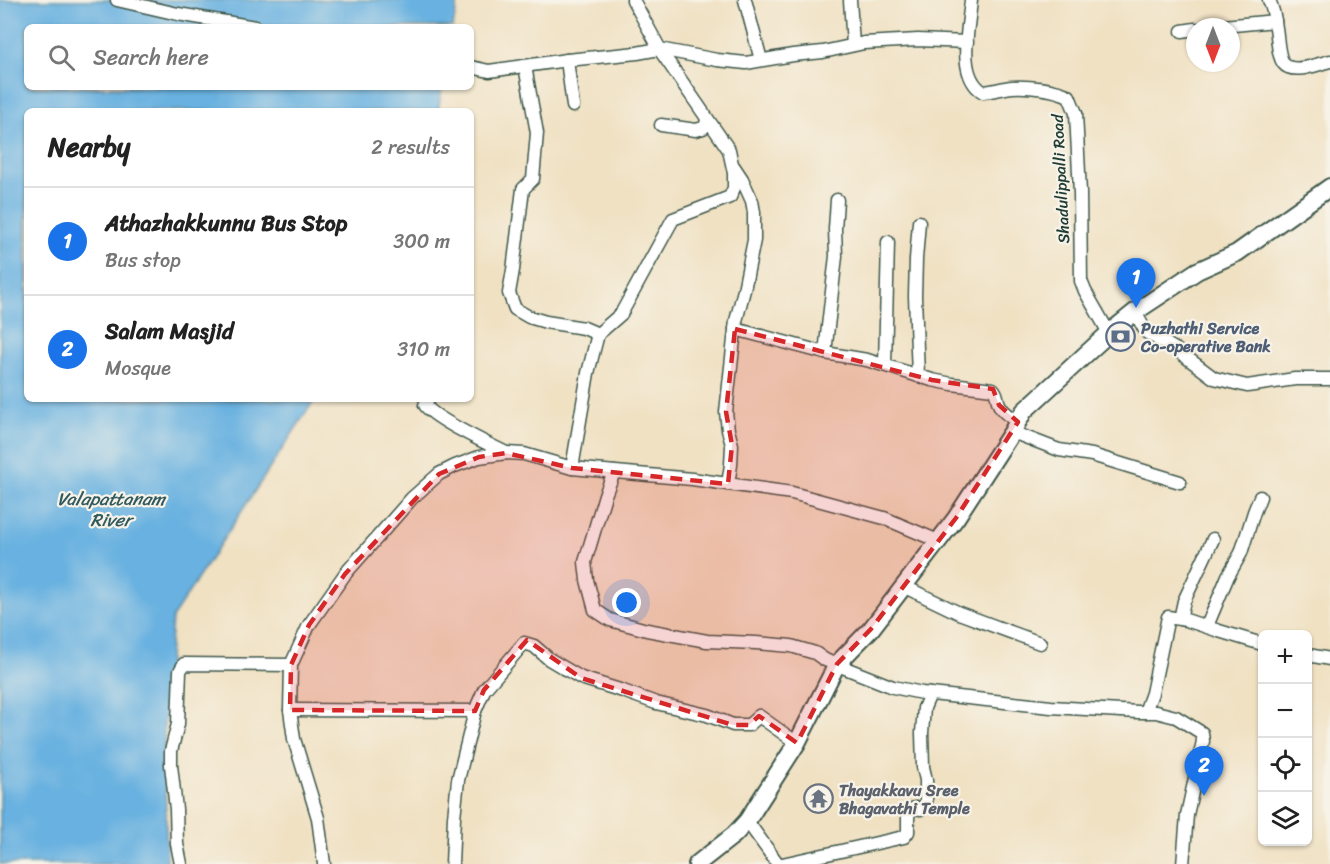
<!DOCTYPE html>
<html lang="en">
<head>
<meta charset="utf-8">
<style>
  body { margin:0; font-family:Sriracha,sans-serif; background:#f2f2f2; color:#222 }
  .controls { position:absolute; right:18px; bottom:18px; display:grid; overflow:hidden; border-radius:9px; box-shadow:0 2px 4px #0004 }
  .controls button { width:54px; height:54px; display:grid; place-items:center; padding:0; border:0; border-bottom:2px solid #e0e0e0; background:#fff; color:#222; font:30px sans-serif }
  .compass { position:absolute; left:1186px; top:18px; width:54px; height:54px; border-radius:50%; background:#fff; box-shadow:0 2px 4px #0004; rotate:180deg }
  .you { position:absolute; left:627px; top:603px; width:21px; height:21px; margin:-15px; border:4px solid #fff; border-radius:50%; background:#1a73e8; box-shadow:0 0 0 9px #1a73e833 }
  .badge { display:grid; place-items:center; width:39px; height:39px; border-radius:50%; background:#1a73e8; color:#fff; font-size:20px; font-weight:700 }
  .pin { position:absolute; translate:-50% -50px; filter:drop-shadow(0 2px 3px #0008) }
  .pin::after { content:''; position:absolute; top:32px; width:21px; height:18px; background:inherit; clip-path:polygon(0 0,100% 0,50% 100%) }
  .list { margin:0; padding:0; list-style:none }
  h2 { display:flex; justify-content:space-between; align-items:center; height:78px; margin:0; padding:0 24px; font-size:26px }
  h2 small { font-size:20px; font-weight:400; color:#767676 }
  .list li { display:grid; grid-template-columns:39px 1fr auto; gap:18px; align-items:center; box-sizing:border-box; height:108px; padding:0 24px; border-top:2px solid #e0e0e0 }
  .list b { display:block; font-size:22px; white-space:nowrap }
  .list p { margin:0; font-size:20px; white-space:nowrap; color:#767676 }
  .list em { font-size:20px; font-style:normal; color:#767676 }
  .icon { flex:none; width:33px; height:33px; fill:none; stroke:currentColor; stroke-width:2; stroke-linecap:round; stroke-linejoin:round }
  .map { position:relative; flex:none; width:1330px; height:864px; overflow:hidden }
  .search { position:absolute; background:#fff; box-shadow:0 2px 4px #0004; left:24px; top:24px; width:450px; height:66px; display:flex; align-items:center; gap:15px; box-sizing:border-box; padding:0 21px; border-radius:9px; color:#767676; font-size:22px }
  .panel { position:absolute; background:#fff; box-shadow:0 2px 4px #0004; left:24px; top:108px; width:450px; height:294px; border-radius:9px }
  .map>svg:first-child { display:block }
  .water { fill:#68b1e0; stroke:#44778a; stroke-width:1.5 }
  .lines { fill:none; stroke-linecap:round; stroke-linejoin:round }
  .minor-casing { stroke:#3e5649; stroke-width:15 }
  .secondary-casing { stroke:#3e5649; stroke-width:20 }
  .minor { stroke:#fff; stroke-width:12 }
  .secondary { stroke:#fff; stroke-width:16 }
  .marked { fill:#d62828; fill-opacity:0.2; stroke:#d62828; stroke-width:4.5; stroke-dasharray:12 8; stroke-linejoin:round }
  .labels { text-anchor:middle; stroke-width:4.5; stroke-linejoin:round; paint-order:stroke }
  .street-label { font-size:16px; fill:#1f3d34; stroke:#f7f3e8 }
  .service-label { font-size:16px; font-weight:bold; fill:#4e5e75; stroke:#f7f3e8; text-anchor:start }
  .worship-label { font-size:16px; font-weight:bold; fill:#5b616d; stroke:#f7f3e8; text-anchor:start }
  .water-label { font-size:18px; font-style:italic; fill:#315a5f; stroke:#f7f3e8 }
</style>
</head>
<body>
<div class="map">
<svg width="1330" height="864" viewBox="0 0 1330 864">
  <rect width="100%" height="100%" fill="#f7f3e8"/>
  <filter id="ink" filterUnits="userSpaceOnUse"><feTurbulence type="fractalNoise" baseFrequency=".0167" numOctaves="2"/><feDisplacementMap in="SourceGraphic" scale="12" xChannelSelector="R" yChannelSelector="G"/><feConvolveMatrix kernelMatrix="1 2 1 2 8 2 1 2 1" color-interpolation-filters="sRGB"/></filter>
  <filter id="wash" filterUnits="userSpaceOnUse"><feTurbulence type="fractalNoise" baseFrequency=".008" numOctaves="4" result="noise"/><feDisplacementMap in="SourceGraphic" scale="24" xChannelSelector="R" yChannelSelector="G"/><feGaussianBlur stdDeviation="1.35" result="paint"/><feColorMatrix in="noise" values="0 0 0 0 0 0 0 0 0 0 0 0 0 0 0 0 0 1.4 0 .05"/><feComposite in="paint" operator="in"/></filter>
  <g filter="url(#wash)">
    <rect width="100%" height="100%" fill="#f0e1c3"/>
    <!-- water -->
    <path class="water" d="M 0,0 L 458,0 L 453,27 L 27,27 L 27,87 L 442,87 L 438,111 L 27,111 L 27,399 L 315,399 L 172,618 L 164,728 L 167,864 L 0,864 Z"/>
  </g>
  <g filter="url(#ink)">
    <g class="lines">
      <defs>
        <g id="minor">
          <path d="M 117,0 L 178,14 L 255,27"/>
          <path d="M 745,0 L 761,60"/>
          <path d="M 850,0 L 853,45"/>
          <path d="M 971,0 C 969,27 956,75 983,92 C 993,91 1003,88 1012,87 C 1029,86 1055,89 1069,96 L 1076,113 L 1080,193 L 1081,281 L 1085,291 L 1109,333"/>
          <path d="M 1269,0 C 1273,9 1275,18 1276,28 C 1278,37 1277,63 1288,67 C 1300,72 1318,64 1330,61"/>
          <path d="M 1213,27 L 1275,21"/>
          <path d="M 1182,31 L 1195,29"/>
          <path d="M 567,60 L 573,106"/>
          <path d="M 525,66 L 537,133 L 533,179 L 523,189 L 513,270 L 509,293 L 515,309 L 529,317 L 546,322 L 584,328 L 598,334"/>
          <path d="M 471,67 L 489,71 L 567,60 L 637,53 L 659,49 L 717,60 L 746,63 L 793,55 L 823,52 L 864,43 L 918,40 L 967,42"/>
          <path d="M 661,125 L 696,130 L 703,128 L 706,125 L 707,119"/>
          <path d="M 1135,312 L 1146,332 L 1178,351 L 1214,378 L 1247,386 L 1295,379 L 1330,379"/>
          <path d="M 735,329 L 825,353 L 867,360 L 932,380 L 952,384 L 993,389 C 998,394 996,397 999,404 C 1002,412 1011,417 1018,422"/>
          <path d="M 825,353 L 836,256 L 835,229 L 837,200"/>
          <path d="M 885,365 L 888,242"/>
          <path d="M 918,376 L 915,296 L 916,259 L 919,222"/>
          <path d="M 428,399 L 425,405 C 434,419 489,444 506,453"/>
          <path d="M 1012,432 L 1059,450 L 1092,455 L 1180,482"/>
          <path d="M 572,468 L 692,479 L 792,493 L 884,518 L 938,541"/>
          <path d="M 614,472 L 605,495 L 585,562 L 587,580 L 595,610 L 610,620 L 647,630 L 707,641 L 756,643 L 791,646 L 815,653 L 825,660 L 893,687 L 922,693 L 1051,707 L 1138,712 L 1156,712 L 1176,717 L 1202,733 L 1203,741 L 1187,815 L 1183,864"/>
          <path d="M 728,484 L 731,465 L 732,445 L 728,430 L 726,412 L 736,321 L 744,290 L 754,240 L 754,212 L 752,201 L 742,179 L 734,167"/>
          <path d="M 903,586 L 959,613 L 1040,643"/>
          <path d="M 1180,619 L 1184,601 L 1213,539"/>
          <path d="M 1207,626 L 1228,576 L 1241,553 L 1254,512 L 1260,497"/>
          <path d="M 1308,655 L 1330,659"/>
          <path d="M 290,710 L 475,711 L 484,690 L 524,643 L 534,646 L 549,659 L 581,678 L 623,691 L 656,703 L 707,715 L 733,725 L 749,725 L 759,716 L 797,743"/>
          <path d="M 1145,712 L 1152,693 L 1168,617 L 1186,620 L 1219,631 L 1262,644"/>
          <path d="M 747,821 L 778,864"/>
          <path d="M 181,864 L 177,844 L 176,809 L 171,765 L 171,751 L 178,724 L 180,671 L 184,664 L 291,665"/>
          <path d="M 324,864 L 318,818 L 294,739 L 290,710 L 291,665 L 309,625 L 345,574 L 412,498 L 439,474 L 455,466 L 479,457 L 506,453 L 524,454 L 572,468 L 588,373 L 598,334 L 621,314 L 673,219 L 730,197 L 734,188 L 734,173 L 729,150 L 662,53 L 633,0"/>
          <path d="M 452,864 L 454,817 L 458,780 L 475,711"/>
          <path d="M 782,864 L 904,837 L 908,832 L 908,817 L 910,810 L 915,808 L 921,809 L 926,805 L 926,780 L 923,767 L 922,733 L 924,708 L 930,694"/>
        </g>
        <path id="secondary" d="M 697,864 L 734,835 L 747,821 L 797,743 L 837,664 L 871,629 L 956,518 L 1012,432 L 1024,411 L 1109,333 L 1135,312 L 1197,271 L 1237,253 L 1330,187"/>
      </defs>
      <!-- minor casing -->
      <use href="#minor" class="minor-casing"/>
      <!-- secondary casing -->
      <use href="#secondary" class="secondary-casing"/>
      <!-- minor -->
      <use href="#minor" class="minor"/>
      <!-- secondary -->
      <use href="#secondary" class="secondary"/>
    </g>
  </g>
  <!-- marked area -->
  <path class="marked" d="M 735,329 L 932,380 L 993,389 L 999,405 L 1018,422 L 956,518 L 871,629 L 837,664 L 797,743 L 759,716 L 749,725 L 733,725 L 581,678 L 527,640 L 484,690 L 475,711 L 290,710 L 291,665 L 309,625 L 345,574 L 439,474 L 479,457 L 506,453 L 572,468 L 728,484 L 732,445 L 726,412 Z"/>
  <!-- icons -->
  <defs>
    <symbol id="bank-ring" viewBox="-11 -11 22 22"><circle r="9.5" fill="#f7f3e8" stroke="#5c6f8a" stroke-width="1.5"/><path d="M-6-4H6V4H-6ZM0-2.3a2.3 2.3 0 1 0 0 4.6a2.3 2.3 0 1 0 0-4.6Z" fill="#5c6f8a"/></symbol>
    <symbol id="temple-ring" viewBox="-11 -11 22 22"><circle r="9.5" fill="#f7f3e8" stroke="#6b7280" stroke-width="1.5"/><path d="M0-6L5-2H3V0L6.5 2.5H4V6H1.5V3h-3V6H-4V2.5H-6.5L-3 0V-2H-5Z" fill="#6b7280"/></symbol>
  </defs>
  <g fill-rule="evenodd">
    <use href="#bank-ring" x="1104" y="320" width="33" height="33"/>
    <use href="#temple-ring" x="802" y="782" width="33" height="33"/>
  </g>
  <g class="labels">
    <!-- street labels -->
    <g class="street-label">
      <text transform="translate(1060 179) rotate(-93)" y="6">Shadulippalli Road</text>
    </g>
    <!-- service labels -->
    <g class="service-label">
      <text x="1141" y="334">Puzhathi Service<tspan x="1141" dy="18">Co-operative Bank</tspan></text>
    </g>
    <!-- worship labels -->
    <g class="worship-label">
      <text x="839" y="796">Thayakkavu Sree<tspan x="839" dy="18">Bhagavathi Temple</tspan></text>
    </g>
    <!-- water labels -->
    <g class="water-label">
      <text x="111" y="505">Valapattanam<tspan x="111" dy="21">River</tspan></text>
    </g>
  </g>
</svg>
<div class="controls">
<button>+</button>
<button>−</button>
<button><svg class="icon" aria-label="locate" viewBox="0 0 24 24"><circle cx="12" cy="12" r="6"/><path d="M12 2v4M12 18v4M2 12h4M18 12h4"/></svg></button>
<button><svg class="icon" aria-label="layers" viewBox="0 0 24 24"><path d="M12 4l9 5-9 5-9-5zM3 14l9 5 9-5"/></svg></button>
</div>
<svg class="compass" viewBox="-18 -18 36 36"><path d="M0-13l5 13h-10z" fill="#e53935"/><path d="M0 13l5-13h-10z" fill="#767676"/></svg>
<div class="you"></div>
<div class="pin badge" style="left:1136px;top:308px">1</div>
<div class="pin badge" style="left:1204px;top:796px">2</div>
<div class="search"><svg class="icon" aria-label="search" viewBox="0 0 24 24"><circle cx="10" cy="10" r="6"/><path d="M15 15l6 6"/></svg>Search here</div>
<section class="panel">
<h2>Nearby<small>2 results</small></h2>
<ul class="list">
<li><span class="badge">1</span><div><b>Athazhakkunnu Bus Stop</b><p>Bus stop</p></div><em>300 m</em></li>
<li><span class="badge">2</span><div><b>Salam Masjid</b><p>Mosque</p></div><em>310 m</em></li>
</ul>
</section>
</div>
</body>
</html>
